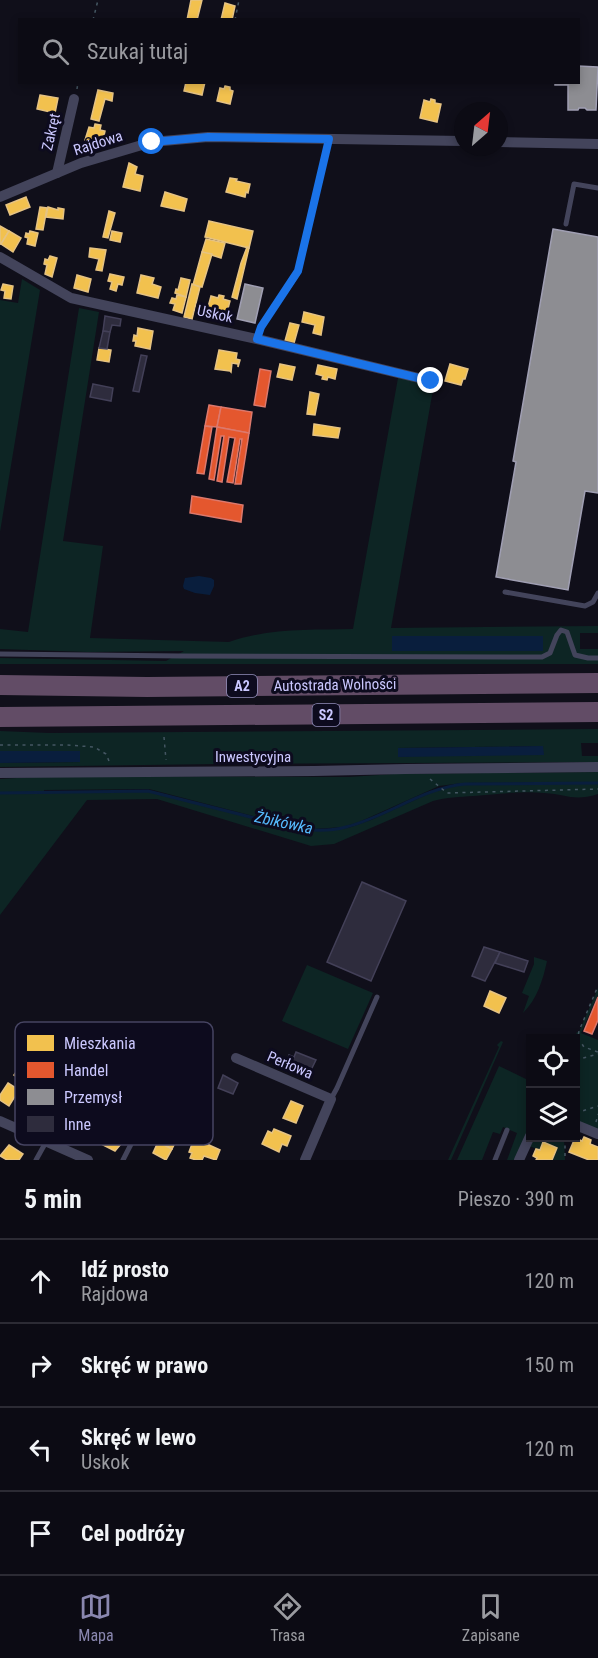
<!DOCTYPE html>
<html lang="pl">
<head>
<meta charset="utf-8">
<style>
  body { margin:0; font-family:"Roboto Condensed",sans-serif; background:#1a1922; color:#f1f3f6 }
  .controls { position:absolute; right:18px; bottom:18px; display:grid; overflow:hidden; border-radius:0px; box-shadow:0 3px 9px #0003 }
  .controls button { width:54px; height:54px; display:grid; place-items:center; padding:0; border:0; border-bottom:2px solid #2c2b34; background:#0c0b14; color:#f1f3f6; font:30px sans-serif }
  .compass { position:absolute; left:454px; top:102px; width:54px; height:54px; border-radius:50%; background:#0c0b14; box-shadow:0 3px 9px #0003; rotate:28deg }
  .stop { position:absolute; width:18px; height:18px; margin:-14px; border:4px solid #1a73e8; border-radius:50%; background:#fff }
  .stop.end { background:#1a73e8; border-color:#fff; box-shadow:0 2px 6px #0008 }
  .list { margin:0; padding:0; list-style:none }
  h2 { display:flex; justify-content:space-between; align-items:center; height:78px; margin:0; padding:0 24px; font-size:26px }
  h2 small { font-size:20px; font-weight:400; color:#9a9ba0 }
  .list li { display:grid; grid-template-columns:39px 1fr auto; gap:18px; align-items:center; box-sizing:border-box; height:84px; padding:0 24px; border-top:2px solid #2c2b34 }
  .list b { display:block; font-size:22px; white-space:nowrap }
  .list p { margin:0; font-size:20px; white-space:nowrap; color:#9a9ba0 }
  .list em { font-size:20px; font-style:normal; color:#9a9ba0 }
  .icon { flex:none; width:33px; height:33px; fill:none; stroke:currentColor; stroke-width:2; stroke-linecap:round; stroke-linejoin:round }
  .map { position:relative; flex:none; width:598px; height:1160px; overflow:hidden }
  .search { position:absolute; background:#0c0b14; box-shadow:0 3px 9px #0003; left:18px; right:18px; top:18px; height:66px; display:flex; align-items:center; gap:15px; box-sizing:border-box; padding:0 21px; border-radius:0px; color:#9a9ba0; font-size:22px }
  .sheet { height:414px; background:#0c0b14 }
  nav { display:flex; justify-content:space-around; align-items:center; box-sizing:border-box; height:84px; border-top:2px solid #2c2b34; background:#0c0b14; font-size:16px; color:#9a9ba0 }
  nav a { display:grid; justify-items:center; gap:3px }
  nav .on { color:#8a87af }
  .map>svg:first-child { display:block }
  .green { fill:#0d2524; fill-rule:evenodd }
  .water { fill:#091e3d }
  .homes { fill:#f2c14e; stroke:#e6c383; stroke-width:1.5 }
  .shops { fill:#e4572e; stroke:#dc796d; stroke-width:1.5 }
  .industry { fill:#8d8d92; stroke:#a09fb3; stroke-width:1.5 }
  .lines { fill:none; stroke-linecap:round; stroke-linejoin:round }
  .stream { stroke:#091e3d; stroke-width:3 }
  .building { fill:#2e2c3d; stroke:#434058; stroke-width:1.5 }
  .path { stroke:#445662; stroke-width:1.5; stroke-dasharray:3 4.5; stroke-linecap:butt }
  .lane { stroke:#43445b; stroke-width:5 }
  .street { stroke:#43445b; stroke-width:10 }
  .highway { stroke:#624c66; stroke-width:20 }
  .route { stroke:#1a73e8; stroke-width:8 }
  .labels { text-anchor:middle; stroke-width:6; stroke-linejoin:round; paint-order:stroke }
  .shield { fill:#0d0b1e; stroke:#928fbc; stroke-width:1.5 }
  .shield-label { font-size:14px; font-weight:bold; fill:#cbc8ff }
  .street-label { font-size:15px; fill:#cbc8ff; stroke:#0d0b1e }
  .water-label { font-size:16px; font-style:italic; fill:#56bbff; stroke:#0d0b1e }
  .key { fill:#0d0b1e; stroke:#464462; stroke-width:1.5 }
  .key-label { font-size:16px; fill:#cbc8ff }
</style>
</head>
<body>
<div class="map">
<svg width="598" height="1160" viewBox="0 0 598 1160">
  <rect width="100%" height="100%" fill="#100f1a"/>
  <!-- green -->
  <g class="green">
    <path d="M 22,279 L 40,290 L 0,532 L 0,300 L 18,303 Z"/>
    <path d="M 79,308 L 99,312 L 63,541 L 103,546 L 90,638 L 229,642 C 269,628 311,630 353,629 L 398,378 L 434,384 L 391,628 L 598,626 L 598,633 L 580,633 L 580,649 L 598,649 L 598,664 L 0,664 L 0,658 L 166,661 L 184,651 L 88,652 L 0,649 L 0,629 L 28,632 Z"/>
    <path d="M 598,729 L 598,743 L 581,743 L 582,756 L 598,756 L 598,762 L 217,764 L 0,767 L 0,763 L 80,762 L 79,751 L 0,751 L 0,731 L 49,733 ZM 543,746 L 398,757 L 398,748 Z"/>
    <path d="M 598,772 L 598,782 L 462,783 L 439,786 L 359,822 L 343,827 L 314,829 L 296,827 L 149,789 L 44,790 L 44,793 L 149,791 L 284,827 L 315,831 L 348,828 L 371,820 L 439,789 L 458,785 L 598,783 L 598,794 C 573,802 567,794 544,793 C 521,791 497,794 474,796 C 459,797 447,797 433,801 L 334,844 L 311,846 L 157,799 L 87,800 L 0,915 L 0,779 L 50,776 L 349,777 L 394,774 Z"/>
    <path d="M 534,957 L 547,961 C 543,980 537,999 523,1013 L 529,996 L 522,993 L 534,964 Z"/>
    <path d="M 307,965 L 373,993 L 348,1049 L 282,1021 Z"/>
    <path d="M 598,988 L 598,995 L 581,1033 L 598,1040 L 598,1130 L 576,1122 L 576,1038 L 574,1038 L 577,1032 L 579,1032 Z"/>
    <path d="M 501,1041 L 503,1042 L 451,1160 L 448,1160 L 499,1047 L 497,1045 Z"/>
    <path d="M 499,1066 L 530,1081 L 530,1120 L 527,1124 L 530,1129 L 525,1137 L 515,1160 L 507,1160 L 517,1133 L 503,1127 L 500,1134 L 493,1132 L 482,1160 L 457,1160 Z"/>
    <path d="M 533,1138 L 564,1138 L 565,1160 L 552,1160 L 558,1148 L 543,1142 L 540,1150 L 529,1146 Z"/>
  </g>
  <!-- water -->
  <g class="water">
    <path d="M 199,576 L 211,578 L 214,580 L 214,586 L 210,595 L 195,593 L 184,589 L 183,586 L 185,578 Z"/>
    <rect x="392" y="636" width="151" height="15"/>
    <path d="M 543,746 L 544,755 L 398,757 L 398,748 Z"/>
    <path d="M 0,751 L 80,751 L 80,762 L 0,763 Z"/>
  </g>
  <!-- homes -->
  <g class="homes">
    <path d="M 191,0 L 202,0 L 197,20 L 187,20 Z"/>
    <path d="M 225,3 L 235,6 L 232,20 L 221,20 Z"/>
    <path d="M 186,82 L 205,82 L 202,95 L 184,91 Z"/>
    <path d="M 225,86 L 230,87 L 230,90 L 233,91 L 230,104 L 217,101 L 220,88 L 224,89 Z"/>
    <path d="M 98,90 L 113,93 L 112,101 L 105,99 L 99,121 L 91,119 Z"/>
    <path d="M 40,95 L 58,98 L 55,113 L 37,109 Z"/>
    <path d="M 431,99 L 435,100 L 435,103 L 441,104 L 437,122 L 420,118 L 424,100 L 430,102 Z"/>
    <path d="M 95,124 L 101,125 L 100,130 L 105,131 L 102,144 L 85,140 L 89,127 L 94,128 Z"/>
    <path d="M 129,163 L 137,167 L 135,174 L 143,176 L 140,191 L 123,187 Z"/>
    <path d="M 230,178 L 237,179 L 236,181 L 250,184 L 248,193 L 246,192 L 245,197 L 226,192 Z"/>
    <path d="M 165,192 L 187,199 L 184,211 L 161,206 Z"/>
    <path d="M 26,197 L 30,207 L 10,215 L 6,205 Z"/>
    <path d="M 40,207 L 47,208 L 43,230 L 36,229 Z"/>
    <path d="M 48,207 L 58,210 L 58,208 L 64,209 L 63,219 L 46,217 Z"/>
    <path d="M 109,211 L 115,213 L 108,238 L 103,237 Z"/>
    <path d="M 209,221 L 253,231 L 249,248 L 205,237 Z"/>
    <path d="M 0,226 L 9,231 L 1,244 L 0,244 Z"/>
    <path d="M 9,231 L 21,238 L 13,252 L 1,244 Z"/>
    <path d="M 30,231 L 38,233 L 35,246 L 27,244 L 28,238 L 25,237 L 26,233 L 29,234 Z"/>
    <path d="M 112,231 L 122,233 L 120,242 L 110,240 Z"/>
    <path d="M 206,239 L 225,243 L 221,258 L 202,252 Z"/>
    <path d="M 247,247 L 249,248 L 237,299 L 232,297 L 241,263 Z"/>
    <path d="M 90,248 L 106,250 L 102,271 L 96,270 L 99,259 L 89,257 Z"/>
    <path d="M 202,252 L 212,254 L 202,287 L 193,285 Z"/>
    <path d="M 50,256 L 57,258 L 52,277 L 45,274 L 47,265 L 44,264 L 45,259 L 48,260 Z"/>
    <path d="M 110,274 L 124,277 L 122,285 L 118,284 L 116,291 L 110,289 L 112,282 L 108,281 Z"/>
    <path d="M 77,275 L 91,279 L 88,292 L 74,288 Z"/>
    <path d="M 141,275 L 154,278 L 152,284 L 161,287 L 158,298 L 137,293 Z"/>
    <path d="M 181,278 L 190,280 L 186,297 L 175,293 L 176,289 L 178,290 Z"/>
    <path d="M 3,284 L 13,286 L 11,299 L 4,298 L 5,291 L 1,290 Z"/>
    <path d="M 192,284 L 200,287 L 192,319 L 184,317 Z"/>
    <path d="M 177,295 L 186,297 L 182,313 L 173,310 L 175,304 L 170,303 L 172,298 L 176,299 Z"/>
    <path d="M 219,295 L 224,296 L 223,299 L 230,301 L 226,316 L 207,311 L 211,296 L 218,298 Z"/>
    <path d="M 304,312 L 324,317 L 321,335 L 313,333 L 315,325 L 302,322 Z"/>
    <path d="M 290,323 L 299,325 L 294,343 L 285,341 Z"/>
    <path d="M 138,328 L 153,331 L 150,349 L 135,346 L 136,341 L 133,341 L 134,335 L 137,336 Z"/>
    <path d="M 99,348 L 111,350 L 109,362 L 97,360 Z"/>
    <path d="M 219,350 L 237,353 L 236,359 L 240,360 L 238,367 L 238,364 L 232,363 L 231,372 L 230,371 L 215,369 Z"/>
    <path d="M 280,364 L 295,367 L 292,380 L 277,377 Z"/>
    <path d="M 450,364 L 468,369 L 465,379 L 463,379 L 461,385 L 445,381 Z"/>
    <path d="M 318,365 L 337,369 L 335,379 L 328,377 L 327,380 L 322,379 L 323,376 L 316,374 Z"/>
    <path d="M 310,392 L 319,394 L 315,415 L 307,414 Z"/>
    <path d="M 314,424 L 340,428 L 338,438 L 313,435 Z"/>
    <path d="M 490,991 L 506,998 L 499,1013 L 484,1006 Z"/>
    <path d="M 24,1060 L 35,1067 L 25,1083 L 14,1075 Z"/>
    <path d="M 8,1083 L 19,1090 L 9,1106 L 0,1100 L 0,1095 Z"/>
    <path d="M 291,1101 L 303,1106 L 296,1123 L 283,1118 Z"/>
    <path d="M 274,1129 L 291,1136 L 287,1146 L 282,1144 L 279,1152 L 262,1144 L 268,1131 L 272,1133 Z"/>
    <path d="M 164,1132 L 177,1139 L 172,1149 L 158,1142 Z"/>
    <path d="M 106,1135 L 121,1144 L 115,1151 L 101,1144 Z"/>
    <path d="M 584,1137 L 591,1140 L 590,1144 L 598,1147 L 598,1160 L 589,1160 L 569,1152 L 575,1138 L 582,1141 Z"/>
    <path d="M 198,1140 L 220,1150 L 216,1160 L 204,1156 L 202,1160 L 196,1160 L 190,1158 L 192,1153 L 189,1152 L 192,1144 L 193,1142 L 196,1144 Z"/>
    <path d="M 158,1142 L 172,1149 L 166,1160 L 153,1153 Z"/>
    <path d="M 543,1142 L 557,1148 L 552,1160 L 536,1160 L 537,1158 L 533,1156 L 536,1149 L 540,1150 Z"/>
    <path d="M 9,1145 L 23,1154 L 19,1160 L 7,1160 L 0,1156 Z"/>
  </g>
  <!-- shops -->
  <g class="shops">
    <path d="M 260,369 L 271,371 L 265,407 L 254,405 Z"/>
    <path d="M 209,405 L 221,407 L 217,427 L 205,426 Z"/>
    <path d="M 221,407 L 252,412 L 249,433 L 217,427 Z"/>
    <path d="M 205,426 L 212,427 L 204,474 L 197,473 Z"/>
    <path d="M 217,427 L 249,433 L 241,484 L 235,484 L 242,439 L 240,439 L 233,483 L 227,482 L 235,438 L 229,437 L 222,482 L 217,481 L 224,436 L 221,436 L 214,480 L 209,479 Z"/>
    <path d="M 192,496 L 243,505 L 241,522 L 190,513 Z"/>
    <path d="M 598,997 L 598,1020 L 592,1034 L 584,1031 Z"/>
  </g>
  <!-- industry -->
  <g class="industry">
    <path d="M 578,66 L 598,67 L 596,110 L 587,110 L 585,108 L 579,108 L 578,110 L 568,110 L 568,85 L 555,85 L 555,82 L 578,82 Z"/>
    <path d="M 553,229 L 598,237 L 598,493 L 585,491 L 568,590 L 496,577 L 516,462 L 513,461 Z"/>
    <path d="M 245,284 L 263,288 L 255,323 L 237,319 Z"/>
  </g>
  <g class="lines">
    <!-- stream -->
    <path class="stream" d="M 0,793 L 148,791 L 290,827 C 309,831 327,832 346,827 C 387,817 422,788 465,784 L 598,783"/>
  </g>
  <!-- building -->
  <g class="building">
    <path d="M 105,316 L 121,319 L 120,326 L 112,325 L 110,332 L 103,331 Z"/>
    <path d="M 103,331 L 110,332 L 107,349 L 99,348 Z"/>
    <path d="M 141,355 L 147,356 L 139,392 L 133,391 Z"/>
    <path d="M 93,384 L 113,388 L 111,401 L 90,397 Z"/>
    <path d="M 362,882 L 406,901 L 371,981 L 327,962 Z"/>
    <path d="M 484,947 L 500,952 L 485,981 L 472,976 Z"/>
    <path d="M 500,952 L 528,961 L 524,972 L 495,963 Z"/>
    <path d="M 296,1052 L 316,1060 L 311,1070 L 287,1060 L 289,1055 L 294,1057 Z"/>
    <path d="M 223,1075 L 238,1083 L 233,1094 L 218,1088 Z"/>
  </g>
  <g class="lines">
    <!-- path -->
    <g class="path">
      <path d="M 93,20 L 98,0"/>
      <path d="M 235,20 L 239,0"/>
      <path d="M 77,89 L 78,82"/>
      <path d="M 164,737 L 166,760"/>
      <path d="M 0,745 L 67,745 L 94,747 L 106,754 L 109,761"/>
      <path d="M 430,779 L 447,793 L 598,789"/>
      <path d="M 578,1038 L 584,1047 L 598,1052"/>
      <path d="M 576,1049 L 579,1031 L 598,986"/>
      <path d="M 576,1060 L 598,1054"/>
      <path d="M 576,1113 L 598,1106"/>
      <path d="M 596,1122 L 598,1114"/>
      <path d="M 565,1138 L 565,1160"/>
    </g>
    <!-- lane -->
    <g class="lane">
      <path d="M 566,224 L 574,184 L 598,188"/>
      <path d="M 257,339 C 266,314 286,294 299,271 L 329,139"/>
      <path d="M 505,592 L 585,606 L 593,602 L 598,593"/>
      <path d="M 0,654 L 181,656 L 542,657 L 550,653 L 557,635 L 561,630 L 567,632 L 575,655 L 588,658 L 598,658"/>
      <path d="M 331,1099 L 337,1088 L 377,997"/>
      <path d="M 36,1160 L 46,1142"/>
      <path d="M 123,1160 L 176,1056"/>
      <path d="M 495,1160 L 507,1130"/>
    </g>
    <!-- street -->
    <g class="street">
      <path d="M 499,142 L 598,144"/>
      <path d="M 57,173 L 74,99"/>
      <path d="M 0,197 L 81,163 L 152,142 L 208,137 L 463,141"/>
      <path d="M 0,257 L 71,298 L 257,339 L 431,381"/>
      <path d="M 0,773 L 314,771 L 406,769 L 598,767"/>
      <path d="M 236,1058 L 331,1099 L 305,1160"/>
      <path d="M 0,1121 L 88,1160"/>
      <path d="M 576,1125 L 598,1134"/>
      <path d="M 519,1160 L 530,1136"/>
    </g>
    <!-- highway -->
    <g class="highway">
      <path d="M 0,685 L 147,687 L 598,683"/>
      <path d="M 0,717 L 598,712"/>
    </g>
  </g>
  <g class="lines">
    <!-- route -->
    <path class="route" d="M 152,142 L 208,137 L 329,139 L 298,271 L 261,327 L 257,339 L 431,381"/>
  </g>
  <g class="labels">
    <!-- shield labels -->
    <g class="shield">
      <rect x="227" y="675" width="30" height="22" rx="4.5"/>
      <rect x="312.5" y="704" width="27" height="22" rx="4.5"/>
    </g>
    <g class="shield-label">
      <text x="242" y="691">A2</text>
      <text x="326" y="720">S2</text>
    </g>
    <!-- street labels -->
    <g class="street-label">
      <text transform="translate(51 132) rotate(-77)" y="5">Zakręt</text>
      <text transform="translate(98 143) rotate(-18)" y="5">Rajdowa</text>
      <text transform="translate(215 314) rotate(12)" y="5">Uskok</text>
      <text transform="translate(335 685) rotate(-1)" y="5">Autostrada Wolności</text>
      <text x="253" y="762">Inwestycyjna</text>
      <text transform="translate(290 1065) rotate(23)" y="5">Perłowa</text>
    </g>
    <!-- water labels -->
    <g class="water-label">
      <text transform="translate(284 822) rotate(12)" y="6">Żbikówka</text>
    </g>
  </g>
  <!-- legend -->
  <rect x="15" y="1022" width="198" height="123" rx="9" class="key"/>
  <rect x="27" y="1035" width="27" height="16" fill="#f2c14e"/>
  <rect x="27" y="1062" width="27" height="16" fill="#e4572e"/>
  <rect x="27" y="1089" width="27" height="16" fill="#8d8d92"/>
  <rect x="27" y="1116" width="27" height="16" fill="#2e2c3d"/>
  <g class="key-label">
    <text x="64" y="1049">Mieszkania</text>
    <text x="64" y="1076">Handel</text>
    <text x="64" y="1103">Przemysł</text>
    <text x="64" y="1130">Inne</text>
  </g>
</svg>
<div class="controls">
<button><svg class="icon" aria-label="locate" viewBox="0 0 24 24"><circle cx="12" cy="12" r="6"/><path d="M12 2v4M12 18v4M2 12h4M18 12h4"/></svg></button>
<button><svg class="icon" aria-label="layers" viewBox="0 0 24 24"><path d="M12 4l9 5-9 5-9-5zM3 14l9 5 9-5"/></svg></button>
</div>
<svg class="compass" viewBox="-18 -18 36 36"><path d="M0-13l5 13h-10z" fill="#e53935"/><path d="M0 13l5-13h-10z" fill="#9a9ba0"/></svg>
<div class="stop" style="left:152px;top:142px"></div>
<div class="stop end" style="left:431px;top:381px"></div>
<div class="search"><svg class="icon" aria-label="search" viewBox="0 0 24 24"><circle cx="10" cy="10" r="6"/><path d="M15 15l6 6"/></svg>Szukaj tutaj</div>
</div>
<section class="sheet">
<h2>5 min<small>Pieszo · 390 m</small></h2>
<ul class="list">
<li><svg class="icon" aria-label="ahead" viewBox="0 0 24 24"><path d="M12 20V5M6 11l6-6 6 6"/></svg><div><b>Idź prosto</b><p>Rajdowa</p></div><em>120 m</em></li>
<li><svg class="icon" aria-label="right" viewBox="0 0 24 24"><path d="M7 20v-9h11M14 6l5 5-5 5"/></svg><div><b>Skręć w prawo</b></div><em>150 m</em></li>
<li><svg class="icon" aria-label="left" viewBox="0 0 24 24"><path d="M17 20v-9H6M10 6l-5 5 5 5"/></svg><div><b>Skręć w lewo</b><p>Uskok</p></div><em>120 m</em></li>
<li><svg class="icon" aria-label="arrive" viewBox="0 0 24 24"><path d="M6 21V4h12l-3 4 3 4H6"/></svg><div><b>Cel podróży</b></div></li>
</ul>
</section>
<nav>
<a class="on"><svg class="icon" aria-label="map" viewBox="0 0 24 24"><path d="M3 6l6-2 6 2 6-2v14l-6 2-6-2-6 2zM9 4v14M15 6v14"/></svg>Mapa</a>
<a><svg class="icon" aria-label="directions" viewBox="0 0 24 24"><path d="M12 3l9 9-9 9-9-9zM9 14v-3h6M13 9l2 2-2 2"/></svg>Trasa</a>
<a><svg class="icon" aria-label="saved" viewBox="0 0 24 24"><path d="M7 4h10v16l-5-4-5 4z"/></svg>Zapisane</a>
</nav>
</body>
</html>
